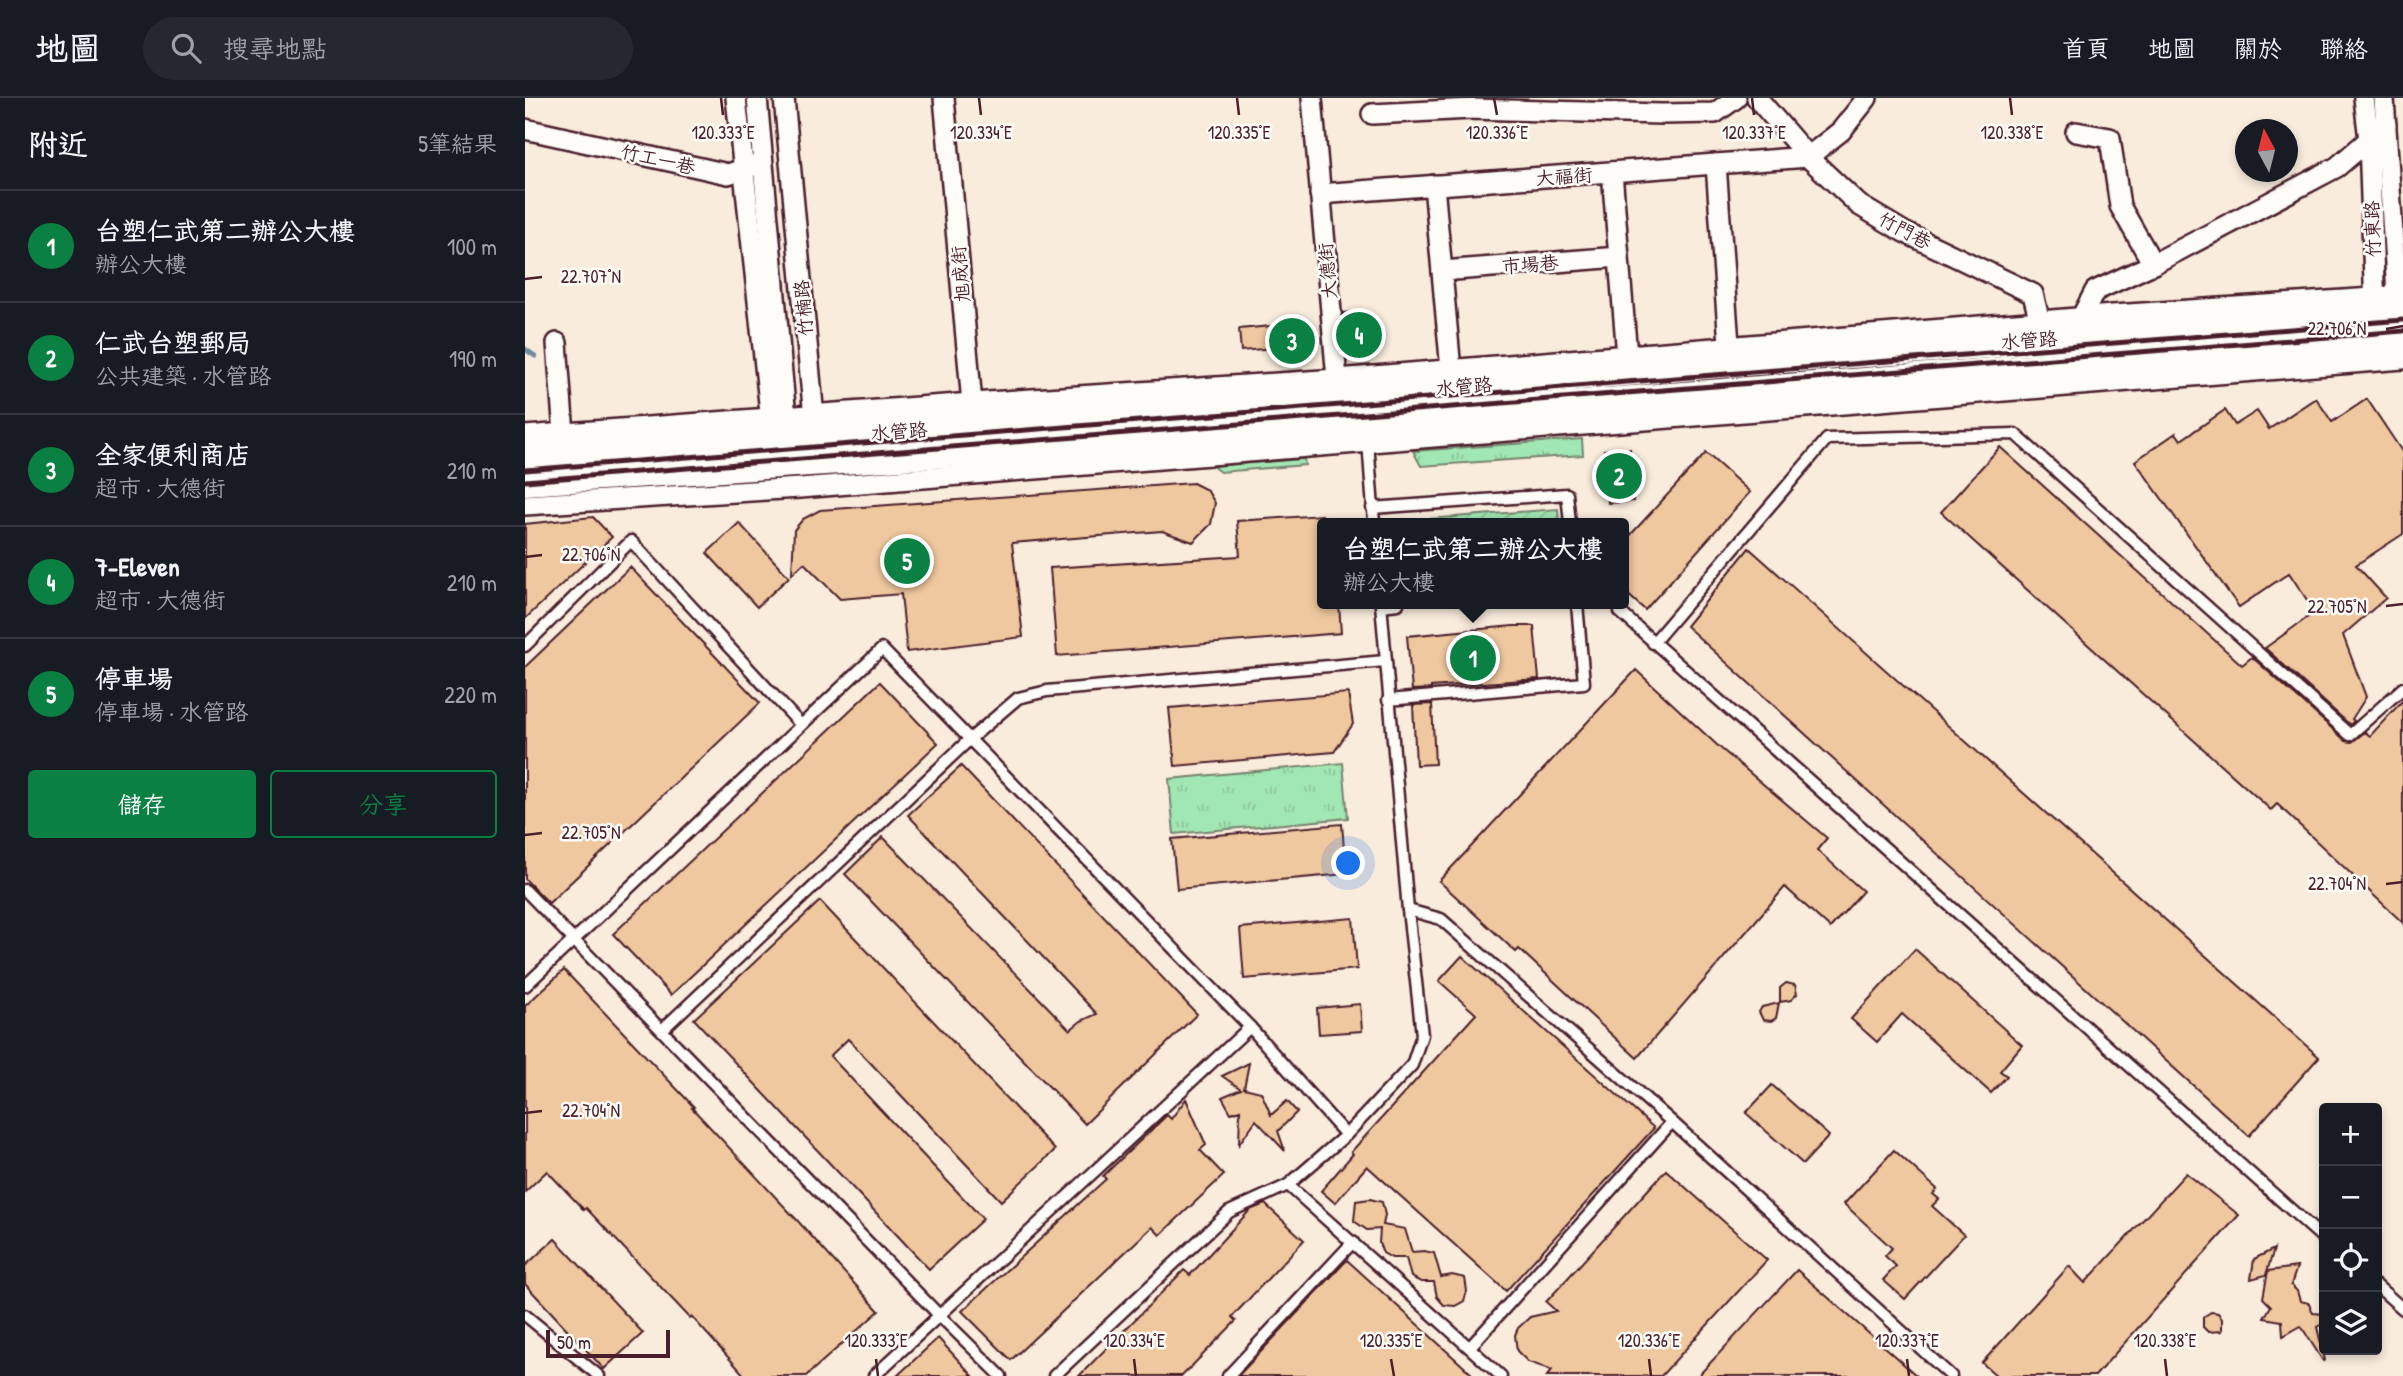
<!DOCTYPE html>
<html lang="zh-TW">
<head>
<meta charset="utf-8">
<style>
  body { margin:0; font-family:"Patrick Hand","LXGW WenKai TC",sans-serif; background:#242831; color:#f1f3f6 }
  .controls { position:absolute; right:21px; bottom:21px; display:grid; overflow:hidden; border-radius:7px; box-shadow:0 4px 10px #0003 }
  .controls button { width:63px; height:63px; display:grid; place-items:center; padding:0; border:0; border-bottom:2px solid #363941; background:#171b24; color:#f1f3f6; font:35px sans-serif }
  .compass { position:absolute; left:1710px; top:21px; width:63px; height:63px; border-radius:50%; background:#171b24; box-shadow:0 4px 10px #0003; rotate:353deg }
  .scale { position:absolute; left:21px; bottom:18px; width:124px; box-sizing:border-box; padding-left:7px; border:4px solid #4a1f2b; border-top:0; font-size:19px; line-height:24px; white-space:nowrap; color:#4a1f2b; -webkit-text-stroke:5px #fdfcf7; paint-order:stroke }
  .you { position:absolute; left:824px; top:766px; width:24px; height:24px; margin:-18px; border:5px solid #fff; border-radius:50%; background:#1a73e8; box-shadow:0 0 0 10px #1a73e833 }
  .badge { display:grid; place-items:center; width:46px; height:46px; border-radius:50%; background:#0b8043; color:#fff; font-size:23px; font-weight:700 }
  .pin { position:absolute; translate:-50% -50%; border:4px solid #fff; box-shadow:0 2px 7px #0006 }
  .popup { position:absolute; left:792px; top:420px; width:312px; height:91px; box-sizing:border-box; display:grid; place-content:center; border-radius:7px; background:#171b24; filter:drop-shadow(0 2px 5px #0005); font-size:23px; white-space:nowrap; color:#9ea1a6 }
  .popup b { font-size:26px; color:#f1f3f6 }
  .popup::after { content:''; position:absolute; left:50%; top:100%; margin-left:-14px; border:14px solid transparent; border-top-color:#171b24 }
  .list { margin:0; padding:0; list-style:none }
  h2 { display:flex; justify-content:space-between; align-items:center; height:91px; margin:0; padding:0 28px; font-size:30px }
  h2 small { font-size:23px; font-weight:400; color:#9ea1a6 }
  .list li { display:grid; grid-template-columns:46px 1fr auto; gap:21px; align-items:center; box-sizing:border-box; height:112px; padding:0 28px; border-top:2px solid #363941 }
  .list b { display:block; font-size:26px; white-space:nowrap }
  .list p { margin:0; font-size:23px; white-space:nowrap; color:#9ea1a6 }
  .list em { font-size:23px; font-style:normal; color:#9ea1a6 }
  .actions { display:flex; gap:14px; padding:21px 28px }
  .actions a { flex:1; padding:16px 0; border:2px solid #0b8043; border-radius:7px; text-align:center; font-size:24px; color:#0b8043 }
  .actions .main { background:#0b8043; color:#fff }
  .icon { flex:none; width:38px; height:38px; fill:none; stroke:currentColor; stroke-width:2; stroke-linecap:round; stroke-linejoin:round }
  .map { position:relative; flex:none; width:1878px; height:1278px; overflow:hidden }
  header { display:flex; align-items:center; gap:42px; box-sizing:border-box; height:98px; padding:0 35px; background:#171b24; border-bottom:2px solid #363941 }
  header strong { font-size:33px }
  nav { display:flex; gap:38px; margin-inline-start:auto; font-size:24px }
  .search { width:490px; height:63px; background:#242831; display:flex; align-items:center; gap:18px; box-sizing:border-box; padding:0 24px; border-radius:38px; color:#9ea1a6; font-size:26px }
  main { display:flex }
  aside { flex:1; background:#171b24 }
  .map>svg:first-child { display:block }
  .grass { fill:url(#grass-tufts); stroke:#76836f; stroke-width:2 }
  .garden { fill:url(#garden-furrows); stroke:#76836f; stroke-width:2 }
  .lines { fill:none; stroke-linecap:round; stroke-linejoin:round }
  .stream { stroke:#708c9e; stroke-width:5 }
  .building { fill:#efc89f; stroke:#4a1f2b; stroke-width:2 }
  .lane-casing { stroke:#4a1f2b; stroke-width:15 }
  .street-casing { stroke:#4a1f2b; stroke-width:24 }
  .secondary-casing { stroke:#4a1f2b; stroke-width:33 }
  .lane { stroke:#fdfcf7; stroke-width:10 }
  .street { stroke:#fdfcf7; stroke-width:19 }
  .secondary { stroke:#fdfcf7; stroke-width:28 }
  .rail { stroke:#4a1f2b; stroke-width:5 }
  .ticks { fill:none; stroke:#4a1f2b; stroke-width:2.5 }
  .labels { text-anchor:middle; stroke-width:5; stroke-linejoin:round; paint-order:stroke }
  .street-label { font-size:19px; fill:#4a1f2b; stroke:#fdfcf7 }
  .ticks-label { font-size:18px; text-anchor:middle; fill:#4a1f2b; stroke:#fdfcf7; stroke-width:5; stroke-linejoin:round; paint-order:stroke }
</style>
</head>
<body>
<header>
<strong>地圖</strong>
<div class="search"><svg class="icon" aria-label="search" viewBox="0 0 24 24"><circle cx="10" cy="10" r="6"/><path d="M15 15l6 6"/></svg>搜尋地點</div>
<nav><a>首頁</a><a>地圖</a><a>關於</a><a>聯絡</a></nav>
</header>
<main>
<aside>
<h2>附近<small>5筆結果</small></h2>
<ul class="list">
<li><span class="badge">1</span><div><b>台塑仁武第二辦公大樓</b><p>辦公大樓</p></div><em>100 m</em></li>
<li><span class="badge">2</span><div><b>仁武台塑郵局</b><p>公共建築 · 水管路</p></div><em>190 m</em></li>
<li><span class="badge">3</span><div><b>全家便利商店</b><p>超市 · 大德街</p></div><em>210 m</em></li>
<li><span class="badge">4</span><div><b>7-Eleven</b><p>超市 · 大德街</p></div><em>210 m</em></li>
<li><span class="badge">5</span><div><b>停車場</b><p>停車場 · 水管路</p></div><em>220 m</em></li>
</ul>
<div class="actions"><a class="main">儲存</a><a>分享</a></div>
</aside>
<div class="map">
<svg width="1878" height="1278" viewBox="0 0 1878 1278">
  <defs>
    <pattern id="grass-tufts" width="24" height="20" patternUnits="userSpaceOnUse" patternTransform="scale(1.75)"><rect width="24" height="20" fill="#a1e7b3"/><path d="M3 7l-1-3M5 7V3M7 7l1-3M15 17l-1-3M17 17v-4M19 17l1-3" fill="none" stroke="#8cc69a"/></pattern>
    <pattern id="garden-furrows" width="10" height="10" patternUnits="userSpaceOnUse" patternTransform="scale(1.75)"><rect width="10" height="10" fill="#a1e7b3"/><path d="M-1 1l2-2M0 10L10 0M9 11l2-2" fill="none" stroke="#8cc69a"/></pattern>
  </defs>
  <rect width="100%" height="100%" fill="#f9ecdd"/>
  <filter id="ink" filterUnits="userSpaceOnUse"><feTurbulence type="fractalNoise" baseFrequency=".0143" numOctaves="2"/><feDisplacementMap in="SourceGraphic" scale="14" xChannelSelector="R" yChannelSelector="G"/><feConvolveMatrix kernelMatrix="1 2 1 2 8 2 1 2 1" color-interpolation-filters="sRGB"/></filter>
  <g filter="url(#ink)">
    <!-- grass -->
    <g class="grass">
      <path d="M 1057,341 L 1058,357 L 896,368 L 888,353 Z"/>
      <path d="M 779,361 L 780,367 L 695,374 L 687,368 Z"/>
      <path d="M 818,665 L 823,720 L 649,736 L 644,681 Z"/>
    </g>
    <!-- garden -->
    <path class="garden" d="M 1033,411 L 1034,425 L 879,425 L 879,423 Z"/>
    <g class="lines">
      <!-- stream -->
      <path class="stream" d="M 0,251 L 10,258"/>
    </g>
    <!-- building -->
    <g class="building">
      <path d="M 835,214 L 837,246 L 821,247 L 818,215 Z"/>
      <path d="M 769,226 L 771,248 L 716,253 L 714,231 Z"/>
      <path d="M 1791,300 L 1807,324 L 1842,301 L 1878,355 L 1878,436 L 1831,467 L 1861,500 L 1818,537 L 1841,599 L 1827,621 L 1829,623 L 1825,627 L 1740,550 L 1790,514 L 1764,475 L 1714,509 L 1610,363 L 1651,335 L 1656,342 L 1700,312 L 1710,327 L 1732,313 L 1744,331 Z"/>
      <path d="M 1475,349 L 1717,567 L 1727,559 L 1821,643 L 1827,644 L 1840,634 L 1845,638 L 1878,602 L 1878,825 L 1752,706 L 1746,712 L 1416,414 Z"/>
      <path d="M 1105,351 L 1108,403 L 1083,405 L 1079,352 Z"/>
      <path d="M 1181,355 L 1225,394 L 1120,512 L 1098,492 L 1098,445 Z"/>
      <path d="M 668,385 L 682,392 L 690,405 L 686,426 L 668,444 L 637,433 L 487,445 L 498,539 L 382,554 L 376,496 L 315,501 L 279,465 L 267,476 L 269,432 L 278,421 L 295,412 Z"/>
      <path d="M 797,417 L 797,506 L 814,506 L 816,535 L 532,558 L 525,470 L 715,458 L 712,423 Z"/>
      <path d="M 68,419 L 87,439 L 0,521 L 0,426 Z"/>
      <path d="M 214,425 L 264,479 L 232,509 L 182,455 Z"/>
      <path d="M 1224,450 L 1794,959 L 1724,1038 L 1161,528 Z"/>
      <path d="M 105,469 L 235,605 L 24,805 L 0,781 L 0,569 Z"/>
      <path d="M 988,528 L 1009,528 L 1014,581 L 906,589 L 906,591 L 887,592 L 882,538 Z"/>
      <path d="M 1111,572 L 1193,648 L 1302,740 L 1292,752 L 1338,793 L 1305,830 L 1260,789 L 1112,960 L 994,851 L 991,854 L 914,783 Z"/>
      <path d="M 355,584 L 413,645 L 146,897 L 88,836 Z"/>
      <path d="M 823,595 L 828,626 L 809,654 L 650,668 L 644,610 Z"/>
      <path d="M 907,606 L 910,666 L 891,667 L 888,607 Z"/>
      <path d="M 436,668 L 672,916 L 560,1026 L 320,776 L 358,739 L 545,932 L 556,923 L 572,916 L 383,717 Z"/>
      <path d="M 817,726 L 821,776 L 652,791 L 647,741 Z"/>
      <path d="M 295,803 L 530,1052 L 476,1103 L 323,941 L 305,958 L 458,1121 L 404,1171 L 169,921 Z"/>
      <path d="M 828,820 L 832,871 L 719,881 L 715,830 Z"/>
      <path d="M 1390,851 L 1497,947 L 1475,973 L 1482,978 L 1466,995 L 1377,916 L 1352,944 L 1326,921 Z"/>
      <path d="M 937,858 L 1129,1030 L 981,1193 L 842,1068 L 810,1105 L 796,1093 L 828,1056 L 826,1054 L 951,916 L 914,883 Z"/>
      <path d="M 39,872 L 169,1009 L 167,1010 L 271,1121 L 354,1213 L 281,1278 L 220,1278 L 167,1219 L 165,1220 L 61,1110 L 59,1112 L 22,1073 L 0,1094 L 0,908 Z"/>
      <path d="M 1261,885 L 1270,887 L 1272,896 L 1266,902 L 1255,904 L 1255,890 Z"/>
      <path d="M 1254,905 L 1251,920 L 1246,923 L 1238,922 L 1234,914 L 1237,909 Z"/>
      <path d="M 835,906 L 837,933 L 794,936 L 792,910 Z"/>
      <path d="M 724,965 L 719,990 L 736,994 L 746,1017 L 762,1003 L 772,1014 L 753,1033 L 760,1053 L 731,1022 L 714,1046 L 715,1012 L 706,1015 L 697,999 L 716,991 L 697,978 Z"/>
      <path d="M 1247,987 L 1304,1038 L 1278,1066 L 1221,1015 Z"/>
      <path d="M 661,1001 L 681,1047 L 675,1052 L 699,1077 L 635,1137 L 627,1129 L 486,1262 L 437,1213 L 581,1081 L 578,1078 L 642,1017 L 646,1021 Z"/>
      <path d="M 1369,1052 L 1412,1091 L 1408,1096 L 1414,1101 L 1407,1108 L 1439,1137 L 1380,1201 L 1358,1182 L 1371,1168 L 1360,1158 L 1367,1150 L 1319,1106 Z"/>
      <path d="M 1141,1072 L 1242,1162 L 1136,1278 L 1022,1278 L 1027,1272 L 1003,1264 L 992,1253 L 990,1237 L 993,1230 L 1005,1219 L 1031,1213 L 1021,1204 Z"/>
      <path d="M 1661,1075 L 1714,1117 L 1570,1278 L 1472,1278 L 1457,1265 L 1544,1168 L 1560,1185 Z"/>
      <path d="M 845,1101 L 857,1104 L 860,1117 L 858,1127 L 880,1131 L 887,1154 L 899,1153 L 909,1155 L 916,1179 L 927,1177 L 940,1180 L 942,1193 L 939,1203 L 930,1208 L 919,1207 L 912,1199 L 909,1184 L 896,1184 L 886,1179 L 881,1160 L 867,1160 L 858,1155 L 854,1145 L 855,1131 L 842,1132 L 829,1123 L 831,1103 Z"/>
      <path d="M 740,1106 L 779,1142 L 707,1219 L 711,1223 L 657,1278 L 554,1278 L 659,1172 L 665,1177 L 725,1112 Z"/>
      <path d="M 30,1141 L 118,1235 L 79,1271 L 0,1186 L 0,1168 Z"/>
      <path d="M 1749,1151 L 1741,1177 L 1726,1181 L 1729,1161 Z"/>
      <path d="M 822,1162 L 949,1278 L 713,1278 Z"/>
      <path d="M 1772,1169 L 1766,1187 L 1772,1193 L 1775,1203 L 1784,1205 L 1788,1215 L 1799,1216 L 1799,1225 L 1792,1229 L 1800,1262 L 1798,1263 L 1776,1228 L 1758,1238 L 1757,1223 L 1739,1220 L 1746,1208 L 1738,1200 L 1743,1173 Z"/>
      <path d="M 1272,1172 L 1392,1278 L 1173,1278 Z"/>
      <path d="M 1686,1214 L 1693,1215 L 1697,1221 L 1697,1233 L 1683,1234 L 1678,1229 L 1678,1219 Z"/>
      <path d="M 413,1240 L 448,1278 L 372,1278 Z"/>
    </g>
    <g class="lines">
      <defs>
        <g id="lane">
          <path d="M 843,343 L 849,425"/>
          <path d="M 847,410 L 1042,396 L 1045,425"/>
          <path d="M 856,508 L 873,506"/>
          <path d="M 1095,514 L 1799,1141"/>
          <path d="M 1128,545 L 1302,341 L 1490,336 L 1825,637 L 1878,590"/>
          <path d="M 0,548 L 106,443 L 276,627"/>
          <path d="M 863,602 L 1059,585 L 1052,506"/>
          <path d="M 0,792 L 414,1217 L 476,1278"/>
          <path d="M 883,812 L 916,821 L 1147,1024 L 1426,1278"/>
          <path d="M 0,888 L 357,551 L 725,929 L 821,1037"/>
          <path d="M 138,931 L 445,641 L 493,600 L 522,593 L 860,563"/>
          <path d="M 763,1087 L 976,1278"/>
          <path d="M 1852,1188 L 1878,1211"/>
          <path d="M 0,1217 L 74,1278"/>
          <path d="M 945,1249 L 1147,1024"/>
          <path d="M 349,1278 L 725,929"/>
          <path d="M 529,1278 L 704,1114 L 763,1087 L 821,1037 L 887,967 L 897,937 L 883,812 L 856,506"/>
          <path d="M 703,1278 L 828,1144"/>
        </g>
        <g id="street">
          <path d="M 211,0 L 247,333"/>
          <path d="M 232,0 L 262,330"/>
          <path d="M 259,0 L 290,330"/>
          <path d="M 419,0 L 448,316"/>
          <path d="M 787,0 L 813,292"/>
          <path d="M 1232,0 L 1283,59 L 1334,107 L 1379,134 L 1508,196 L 1515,224 L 1525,230"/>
          <path d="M 1839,0 L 1844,42 L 1850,212"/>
          <path d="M 1859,0 L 1873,211"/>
          <path d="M 847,16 L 947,11 L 1137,16 L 1190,15 L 1211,0"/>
          <path d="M 0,31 L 203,76 L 231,67"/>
          <path d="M 1551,34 L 1585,40 L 1595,108 L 1628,166"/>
          <path d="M 1191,66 L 1205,260"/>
          <path d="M 1087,74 L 1102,258"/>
          <path d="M 909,87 L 926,272"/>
          <path d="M 795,96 L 1283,59 L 1316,33 L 1342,0"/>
          <path d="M 917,173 L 1094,159"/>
          <path d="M 1549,228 L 1556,220 L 1570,193 L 1628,166 L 1812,69 L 1861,27"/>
          <path d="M 32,245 L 40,349"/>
          <path d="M 0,338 L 447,305 L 812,281 L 1588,217 L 1878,198"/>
          <path d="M 0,407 L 275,390 L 1878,261"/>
        </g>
        <g id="secondary">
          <path d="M 0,361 L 813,299 L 1205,265 L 1878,216"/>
          <path d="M 0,383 L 452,353 L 1878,242"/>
        </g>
      </defs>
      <!-- lane casing -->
      <use href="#lane" class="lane-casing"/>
      <!-- street casing -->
      <use href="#street" class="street-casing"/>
      <!-- secondary casing -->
      <use href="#secondary" class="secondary-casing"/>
      <!-- lane -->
      <use href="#lane" class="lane"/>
      <!-- street -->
      <use href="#street" class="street"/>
      <!-- secondary -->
      <use href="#secondary" class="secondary"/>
      <!-- rail -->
      <g class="rail">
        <path d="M 0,372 L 1878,222"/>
        <path d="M 0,383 L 1878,233"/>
      </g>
    </g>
  </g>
  <!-- ticks -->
  <path class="ticks" d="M 196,0 L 198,17M 454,0 L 456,17M 712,0 L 714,17M 969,0 L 972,17M 1227,0 L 1229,17M 1485,0 L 1487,17M 0,181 L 17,179M 1861,231 L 1878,228M 0,459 L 17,457M 1861,508 L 1878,506M 0,737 L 17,735M 1861,786 L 1878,784M 0,1015 L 17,1013M 351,1261 L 353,1278M 609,1261 L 611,1278M 866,1261 L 869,1278M 1124,1261 L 1126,1278M 1382,1261 L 1384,1278M 1640,1261 L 1642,1278"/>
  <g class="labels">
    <!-- street labels -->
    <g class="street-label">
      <text transform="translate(133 61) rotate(13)" y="7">竹工一巷</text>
      <text transform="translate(1039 78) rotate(-4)" y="7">大福街</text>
      <text transform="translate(1847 131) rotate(-92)" y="7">竹東路</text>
      <text transform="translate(1380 132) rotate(28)" y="7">竹門巷</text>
      <text transform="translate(1005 166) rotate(-4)" y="7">市場巷</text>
      <text transform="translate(802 173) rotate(-95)" y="7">大德街</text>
      <text transform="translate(435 176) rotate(-95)" y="7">旭成街</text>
      <text transform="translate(278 210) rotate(-95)" y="7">竹楠路</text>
      <text transform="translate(1504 242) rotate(-4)" y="7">水管路</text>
      <text transform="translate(939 288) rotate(-5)" y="7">水管路</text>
      <text transform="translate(374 333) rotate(-4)" y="7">水管路</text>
    </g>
  </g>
  <g class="ticks-label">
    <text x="198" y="41">120.333°E</text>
    <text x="456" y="41">120.334°E</text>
    <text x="714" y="41">120.335°E</text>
    <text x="972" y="41">120.336°E</text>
    <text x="1229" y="41">120.337°E</text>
    <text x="1487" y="41">120.338°E</text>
    <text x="66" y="185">22.707°N</text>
    <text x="1812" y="237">22.706°N</text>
    <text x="66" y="463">22.706°N</text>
    <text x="1812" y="515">22.705°N</text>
    <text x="66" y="741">22.705°N</text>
    <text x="1812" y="792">22.704°N</text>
    <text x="66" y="1019">22.704°N</text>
    <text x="351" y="1249">120.333°E</text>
    <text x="609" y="1249">120.334°E</text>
    <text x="866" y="1249">120.335°E</text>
    <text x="1124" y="1249">120.336°E</text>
    <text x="1382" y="1249">120.337°E</text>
    <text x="1640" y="1249">120.338°E</text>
  </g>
</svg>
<div class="controls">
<button>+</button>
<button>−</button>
<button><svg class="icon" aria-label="locate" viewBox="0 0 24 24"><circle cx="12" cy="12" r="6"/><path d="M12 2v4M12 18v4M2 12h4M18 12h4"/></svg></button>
<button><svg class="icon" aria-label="layers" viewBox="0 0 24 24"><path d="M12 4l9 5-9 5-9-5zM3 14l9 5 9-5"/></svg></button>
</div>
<svg class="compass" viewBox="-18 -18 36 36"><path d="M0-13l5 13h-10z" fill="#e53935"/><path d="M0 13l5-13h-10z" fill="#9ea1a6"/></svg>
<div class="scale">50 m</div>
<div class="you"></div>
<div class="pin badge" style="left:948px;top:560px">1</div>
<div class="popup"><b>台塑仁武第二辦公大樓</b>辦公大樓</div>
<div class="pin badge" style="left:1094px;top:378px">2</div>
<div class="pin badge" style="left:767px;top:243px">3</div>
<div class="pin badge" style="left:834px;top:237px">4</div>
<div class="pin badge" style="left:382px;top:463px">5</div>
</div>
</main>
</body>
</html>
